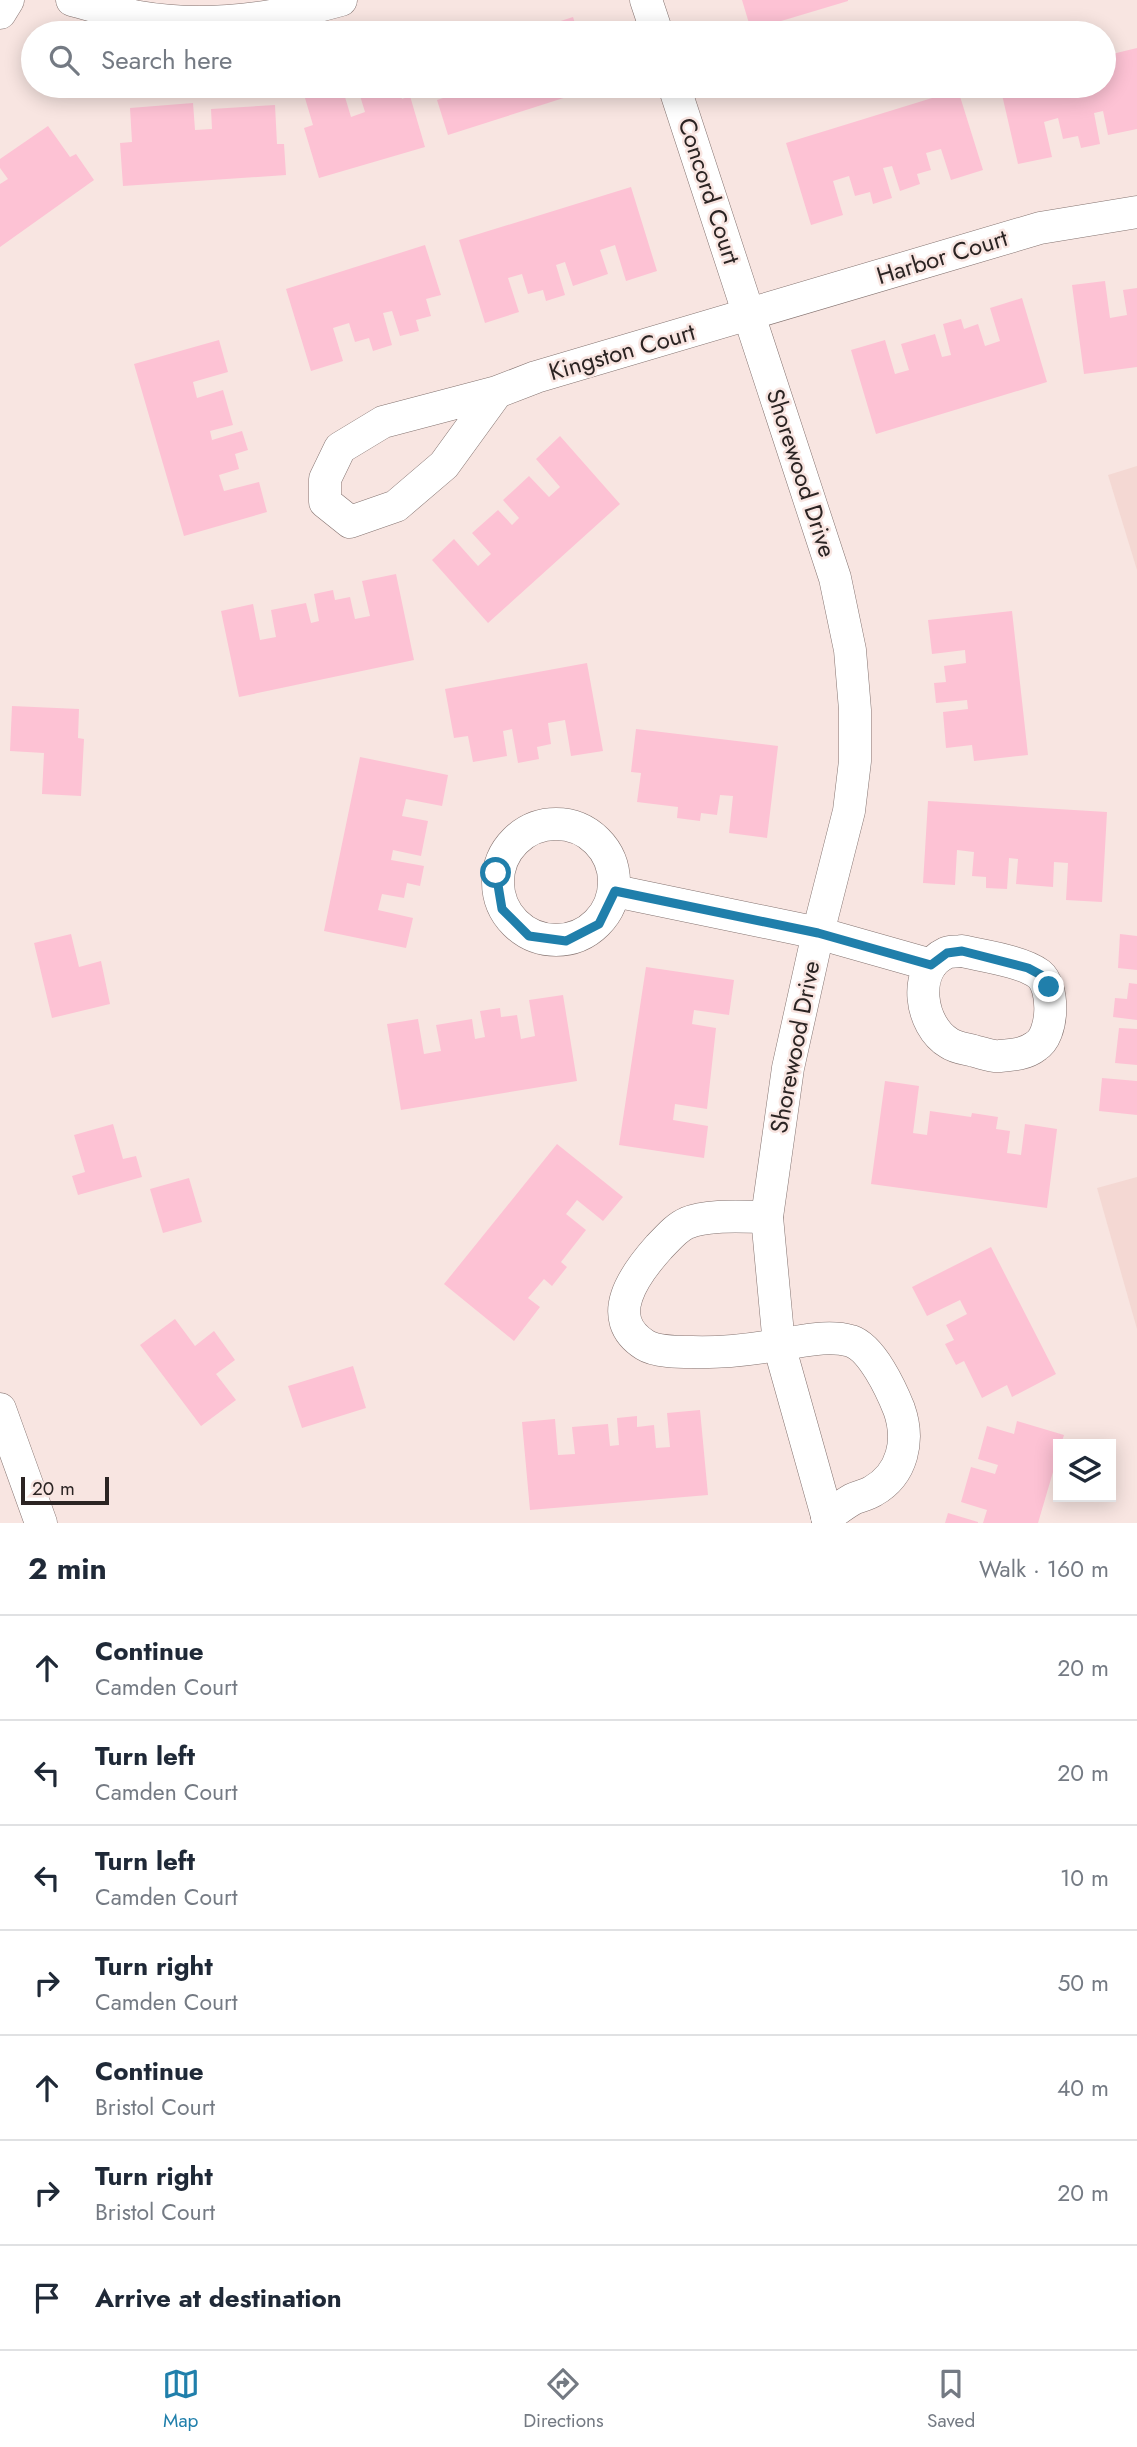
<!DOCTYPE html>
<html lang="en">
<head>
<meta charset="utf-8">
<style>
  body { margin:0; font-family:Jost,sans-serif; background:#f6f6f7; color:#1f2937 }
  .controls { position:absolute; right:21px; bottom:21px; display:grid; overflow:hidden; border-radius:0px; box-shadow:0 4px 18px #0003 }
  .controls button { width:63px; height:63px; display:grid; place-items:center; padding:0; border:0; border-bottom:2px solid #e0e1e3; background:#fff; color:#1f2937; font:35px sans-serif }
  .scale { position:absolute; left:21px; bottom:18px; width:88px; box-sizing:border-box; padding-left:7px; border:4px solid #2b2423; border-top:0; font-size:19px; line-height:24px; white-space:nowrap; color:#2b2423; -webkit-text-stroke:5px #f8e5e1; paint-order:stroke }
  .stop { position:absolute; width:21px; height:21px; margin:-16px; border:5px solid #207fab; border-radius:50%; background:#fff }
  .stop.end { background:#207fab; border-color:#fff; box-shadow:0 2px 7px #0008 }
  .list { margin:0; padding:0; list-style:none }
  h2 { display:flex; justify-content:space-between; align-items:center; height:91px; margin:0; padding:0 28px; font-size:30px }
  h2 small { font-size:23px; font-weight:400; color:#747a83 }
  .list li { display:grid; grid-template-columns:46px 1fr auto; gap:21px; align-items:center; box-sizing:border-box; height:105px; padding:0 28px; border-top:2px solid #e0e1e3 }
  .list b { display:block; font-size:26px; white-space:nowrap }
  .list p { margin:0; font-size:23px; white-space:nowrap; color:#747a83 }
  .list em { font-size:23px; font-style:normal; color:#747a83 }
  .icon { flex:none; width:38px; height:38px; fill:none; stroke:currentColor; stroke-width:2; stroke-linecap:round; stroke-linejoin:round }
  .map { position:relative; flex:none; width:1137px; height:1523px; overflow:hidden }
  .search { position:absolute; background:#fff; box-shadow:0 4px 18px #0003; left:21px; right:21px; top:21px; height:77px; display:flex; align-items:center; gap:18px; box-sizing:border-box; padding:0 24px; border-radius:38px; color:#747a83; font-size:26px }
  .sheet { height:826px; background:#fff }
  nav { display:flex; justify-content:space-around; align-items:center; box-sizing:border-box; height:98px; border-top:2px solid #e0e1e3; background:#fff; font-size:19px; color:#747a83 }
  nav a { display:grid; justify-items:center; gap:4px }
  nav .on { color:#207fab }
  .map>svg:first-child { display:block }
  .built { fill:#f4d8d3 }
  .building { fill:#fdc2d4 }
  .lines { fill:none; stroke-linecap:round; stroke-linejoin:round }
  .street-casing { stroke:#847370; stroke-width:33 }
  .street { stroke:#fff; stroke-width:32 }
  .route { stroke:#207fab; stroke-width:9 }
  .labels { text-anchor:middle; stroke-width:5; stroke-linejoin:round; paint-order:stroke }
  .street-label { font-size:24px; fill:#2b2423; stroke:#f8e5e1 }
</style>
</head>
<body>
<div class="map">
<svg width="1137" height="1523" viewBox="0 0 1137 1523">
  <rect width="100%" height="100%" fill="#f8e5e1"/>
  <!-- built -->
  <g class="built">
    <path d="M 1137,466 L 1137,570 L 1108,475 Z"/>
    <path d="M 1137,1177 L 1137,1329 L 1097,1188 Z"/>
  </g>
  <!-- building -->
  <g class="building">
    <path d="M 742,0 L 848,0 L 848,1 L 751,30 Z"/>
    <path d="M 573,17 L 578,33 L 524,33 Z"/>
    <path d="M 1137,48 L 1137,129 L 1108,135 L 1103,111 L 1094,113 L 1100,144 L 1081,148 L 1078,136 L 1063,139 L 1058,118 L 1044,122 L 1052,157 L 1018,164 L 1000,86 L 1104,86 L 1104,56 Z"/>
    <path d="M 357,86 L 398,86 L 402,99 L 410,96 L 425,147 L 319,178 L 304,128 L 313,125 L 305,98 L 342,87 L 351,117 L 365,112 Z"/>
    <path d="M 442,86 L 601,86 L 448,135 L 437,100 L 446,97 Z"/>
    <path d="M 958,90 L 983,170 L 951,180 L 941,149 L 926,153 L 931,170 L 917,174 L 920,184 L 900,191 L 892,166 L 883,168 L 892,198 L 873,204 L 870,192 L 855,196 L 849,176 L 833,181 L 843,215 L 811,225 L 786,143 Z"/>
    <path d="M 193,103 L 195,130 L 212,129 L 211,109 L 275,105 L 277,144 L 284,144 L 286,175 L 123,186 L 120,143 L 132,142 L 130,108 Z"/>
    <path d="M 48,126 L 70,157 L 76,154 L 94,180 L 0,247 L 0,184 L 8,179 L 0,168 L 0,159 Z"/>
    <path d="M 631,187 L 657,271 L 626,281 L 615,245 L 600,250 L 608,274 L 573,286 L 565,262 L 556,265 L 565,295 L 546,301 L 543,290 L 528,294 L 522,274 L 508,278 L 519,312 L 485,323 L 459,240 Z"/>
    <path d="M 425,245 L 441,295 L 426,299 L 431,316 L 416,320 L 419,331 L 400,336 L 392,311 L 383,313 L 392,345 L 373,351 L 369,338 L 355,342 L 349,323 L 333,328 L 343,361 L 311,371 L 286,289 Z"/>
    <path d="M 1105,281 L 1110,318 L 1127,315 L 1123,290 L 1137,288 L 1137,367 L 1084,374 L 1072,285 Z"/>
    <path d="M 1022,298 L 1047,382 L 876,434 L 851,350 L 885,340 L 895,374 L 909,370 L 901,344 L 935,334 L 942,357 L 951,355 L 943,324 L 961,319 L 964,329 L 978,324 L 985,346 L 1000,341 L 990,308 Z"/>
    <path d="M 219,340 L 228,372 L 193,382 L 197,398 L 223,390 L 233,425 L 210,431 L 212,440 L 242,431 L 248,450 L 235,454 L 239,469 L 219,475 L 224,491 L 259,482 L 267,512 L 184,536 L 134,364 Z"/>
    <path d="M 560,436 L 620,504 L 488,623 L 432,560 L 454,539 L 478,566 L 491,554 L 472,533 L 498,510 L 512,525 L 519,518 L 503,500 L 529,476 L 549,497 L 560,487 L 536,459 Z"/>
    <path d="M 396,574 L 414,660 L 239,697 L 221,611 L 253,604 L 260,640 L 276,637 L 271,610 L 306,603 L 311,623 L 319,621 L 314,594 L 333,590 L 335,600 L 350,597 L 355,619 L 370,616 L 362,581 Z"/>
    <path d="M 1012,611 L 1028,755 L 974,761 L 972,745 L 946,748 L 943,712 L 968,709 L 967,700 L 936,703 L 934,683 L 946,682 L 944,666 L 966,663 L 965,650 L 932,654 L 928,620 Z"/>
    <path d="M 587,663 L 603,751 L 571,756 L 565,720 L 548,723 L 551,744 L 537,747 L 539,759 L 518,763 L 512,729 L 503,731 L 507,756 L 473,762 L 468,736 L 454,738 L 445,689 Z"/>
    <path d="M 12,706 L 79,709 L 78,738 L 84,739 L 81,796 L 42,794 L 44,753 L 10,751 Z"/>
    <path d="M 636,729 L 778,746 L 767,838 L 729,833 L 733,796 L 720,795 L 717,815 L 701,813 L 700,821 L 677,818 L 678,807 L 637,802 L 641,773 L 631,772 Z"/>
    <path d="M 360,757 L 448,775 L 442,806 L 406,799 L 402,816 L 428,821 L 421,856 L 393,850 L 391,860 L 424,866 L 420,886 L 407,883 L 404,898 L 382,894 L 378,910 L 413,918 L 406,948 L 324,931 Z"/>
    <path d="M 928,801 L 1107,812 L 1102,902 L 1066,900 L 1068,863 L 1054,862 L 1053,887 L 1016,884 L 1018,859 L 1009,858 L 1007,889 L 986,888 L 986,877 L 972,876 L 974,852 L 957,850 L 955,885 L 923,883 Z"/>
    <path d="M 71,934 L 79,967 L 101,961 L 110,1004 L 52,1018 L 34,943 Z"/>
    <path d="M 1120,934 L 1137,936 L 1137,970 L 1118,968 Z"/>
    <path d="M 646,967 L 734,980 L 729,1015 L 694,1010 L 692,1024 L 716,1028 L 707,1109 L 675,1104 L 673,1120 L 708,1126 L 704,1158 L 619,1145 Z"/>
    <path d="M 1129,983 L 1137,984 L 1137,1020 L 1113,1017 L 1115,998 L 1127,999 Z"/>
    <path d="M 563,995 L 577,1081 L 401,1110 L 387,1024 L 418,1019 L 424,1054 L 441,1051 L 436,1025 L 472,1019 L 475,1039 L 485,1037 L 480,1011 L 500,1008 L 501,1017 L 517,1015 L 521,1039 L 535,1036 L 529,1000 Z"/>
    <path d="M 1119,1028 L 1137,1029 L 1137,1065 L 1115,1063 Z"/>
    <path d="M 1102,1078 L 1137,1081 L 1137,1115 L 1099,1111 Z"/>
    <path d="M 885,1081 L 919,1086 L 913,1133 L 927,1135 L 930,1111 L 971,1117 L 972,1113 L 998,1117 L 996,1129 L 1010,1131 L 1007,1153 L 1021,1155 L 1025,1124 L 1057,1129 L 1047,1208 L 871,1184 Z"/>
    <path d="M 113,1124 L 123,1159 L 136,1156 L 142,1177 L 78,1195 L 72,1176 L 85,1172 L 74,1135 Z"/>
    <path d="M 557,1144 L 623,1197 L 603,1221 L 577,1200 L 566,1214 L 586,1230 L 561,1262 L 567,1267 L 552,1286 L 544,1279 L 528,1298 L 540,1307 L 514,1341 L 444,1284 Z"/>
    <path d="M 189,1178 L 202,1222 L 163,1233 L 150,1189 Z"/>
    <path d="M 991,1247 L 1056,1374 L 1012,1397 L 1007,1385 L 982,1398 L 964,1361 L 956,1365 L 945,1344 L 954,1340 L 946,1325 L 967,1314 L 960,1300 L 927,1316 L 912,1287 Z"/>
    <path d="M 175,1319 L 195,1346 L 214,1331 L 235,1360 L 216,1374 L 236,1400 L 201,1426 L 140,1345 Z"/>
    <path d="M 353,1366 L 366,1408 L 302,1428 L 288,1386 Z"/>
    <path d="M 700,1410 L 708,1495 L 530,1510 L 522,1422 L 555,1419 L 558,1455 L 575,1454 L 572,1427 L 608,1424 L 610,1446 L 619,1445 L 617,1418 L 637,1416 L 637,1427 L 654,1425 L 656,1448 L 670,1447 L 667,1413 Z"/>
    <path d="M 1017,1421 L 1064,1435 L 1061,1444 L 1058,1444 L 1058,1455 L 1038,1523 L 983,1523 L 987,1510 L 961,1502 L 971,1467 L 995,1474 L 998,1465 L 978,1459 L 987,1426 L 1014,1434 Z"/>
    <path d="M 948,1513 L 978,1522 L 978,1523 L 945,1523 Z"/>
  </g>
  <g class="lines">
    <defs>
      <g id="street">
        <path d="M 72,0 C 94,6 117,13 139,17 C 207,29 275,19 341,0"/>
        <path d="M 646,0 L 657,33"/>
        <path d="M 0,13 L 8,0"/>
        <path d="M 674,86 L 835,578 L 850,650 L 855,710 L 855,761 L 849,811 L 818,933 L 788,1068 L 767,1217 L 779,1345 L 829,1523"/>
        <path d="M 497,392 L 444,465 L 396,506 L 350,522 L 325,502 L 325,479 L 340,448 L 383,422 L 497,392 L 536,377 L 1040,228 L 1137,212"/>
        <circle cx="556" cy="882" r="58"/>
        <path d="M 615,891 L 818,933 L 931,965"/>
        <path d="M 962,951 C 983,956 1022,961 1039,974 C 1055,987 1054,1035 1036,1046 C 1026,1054 1013,1055 1000,1056 C 991,1057 983,1053 974,1051 C 967,1049 956,1048 949,1043 C 920,1026 911,969 946,953 C 950,951 957,952 962,951 Z"/>
        <path d="M 767,1217 C 744,1217 708,1214 687,1223 C 677,1227 667,1239 659,1247 C 635,1274 602,1318 645,1345 C 656,1352 679,1352 692,1352 C 721,1353 748,1350 777,1345 C 800,1342 827,1334 851,1341 C 872,1348 891,1389 899,1409 C 910,1440 903,1474 873,1491 C 867,1495 859,1496 853,1499 C 844,1504 835,1511 827,1517"/>
        <path d="M 0,1409 L 41,1523"/>
      </g>
    </defs>
    <!-- street casing -->
    <use href="#street" class="street-casing"/>
    <!-- street -->
    <use href="#street" class="street"/>
  </g>
  <g class="lines">
    <!-- route -->
    <path class="route" d="M 496,873 L 502,909 L 529,936 L 566,941 L 599,924 L 615,891 L 818,933 L 931,965 L 947,953 L 962,951 L 1028,968 L 1041,975 L 1049,987"/>
  </g>
  <g class="labels">
    <!-- street labels -->
    <g class="street-label">
      <text transform="translate(709 191) rotate(72)" y="8">Concord Court</text>
      <text transform="translate(942 257) rotate(-17)" y="8">Harbor Court</text>
      <text transform="translate(622 352) rotate(-16)" y="8">Kingston Court</text>
      <text transform="translate(801 473) rotate(72)" y="8">Shorewood Drive</text>
      <text transform="translate(795 1047) rotate(-79)" y="8">Shorewood Drive</text>
    </g>
  </g>
</svg>
<div class="controls">
<button><svg class="icon" aria-label="layers" viewBox="0 0 24 24"><path d="M12 4l9 5-9 5-9-5zM3 14l9 5 9-5"/></svg></button>
</div>
<div class="scale">20 m</div>
<div class="stop" style="left:496px;top:873px"></div>
<div class="stop end" style="left:1049px;top:987px"></div>
<div class="search"><svg class="icon" aria-label="search" viewBox="0 0 24 24"><circle cx="10" cy="10" r="6"/><path d="M15 15l6 6"/></svg>Search here</div>
</div>
<section class="sheet">
<h2>2 min<small>Walk · 160 m</small></h2>
<ul class="list">
<li><svg class="icon" aria-label="ahead" viewBox="0 0 24 24"><path d="M12 20V5M6 11l6-6 6 6"/></svg><div><b>Continue</b><p>Camden Court</p></div><em>20 m</em></li>
<li><svg class="icon" aria-label="left" viewBox="0 0 24 24"><path d="M17 20v-9H6M10 6l-5 5 5 5"/></svg><div><b>Turn left</b><p>Camden Court</p></div><em>20 m</em></li>
<li><svg class="icon" aria-label="left" viewBox="0 0 24 24"><path d="M17 20v-9H6M10 6l-5 5 5 5"/></svg><div><b>Turn left</b><p>Camden Court</p></div><em>10 m</em></li>
<li><svg class="icon" aria-label="right" viewBox="0 0 24 24"><path d="M7 20v-9h11M14 6l5 5-5 5"/></svg><div><b>Turn right</b><p>Camden Court</p></div><em>50 m</em></li>
<li><svg class="icon" aria-label="ahead" viewBox="0 0 24 24"><path d="M12 20V5M6 11l6-6 6 6"/></svg><div><b>Continue</b><p>Bristol Court</p></div><em>40 m</em></li>
<li><svg class="icon" aria-label="right" viewBox="0 0 24 24"><path d="M7 20v-9h11M14 6l5 5-5 5"/></svg><div><b>Turn right</b><p>Bristol Court</p></div><em>20 m</em></li>
<li><svg class="icon" aria-label="arrive" viewBox="0 0 24 24"><path d="M6 21V4h12l-3 4 3 4H6"/></svg><div><b>Arrive at destination</b></div></li>
</ul>
</section>
<nav>
<a class="on"><svg class="icon" aria-label="map" viewBox="0 0 24 24"><path d="M3 6l6-2 6 2 6-2v14l-6 2-6-2-6 2zM9 4v14M15 6v14"/></svg>Map</a>
<a><svg class="icon" aria-label="directions" viewBox="0 0 24 24"><path d="M12 3l9 9-9 9-9-9zM9 14v-3h6M13 9l2 2-2 2"/></svg>Directions</a>
<a><svg class="icon" aria-label="saved" viewBox="0 0 24 24"><path d="M7 4h10v16l-5-4-5 4z"/></svg>Saved</a>
</nav>
</body>
</html>
